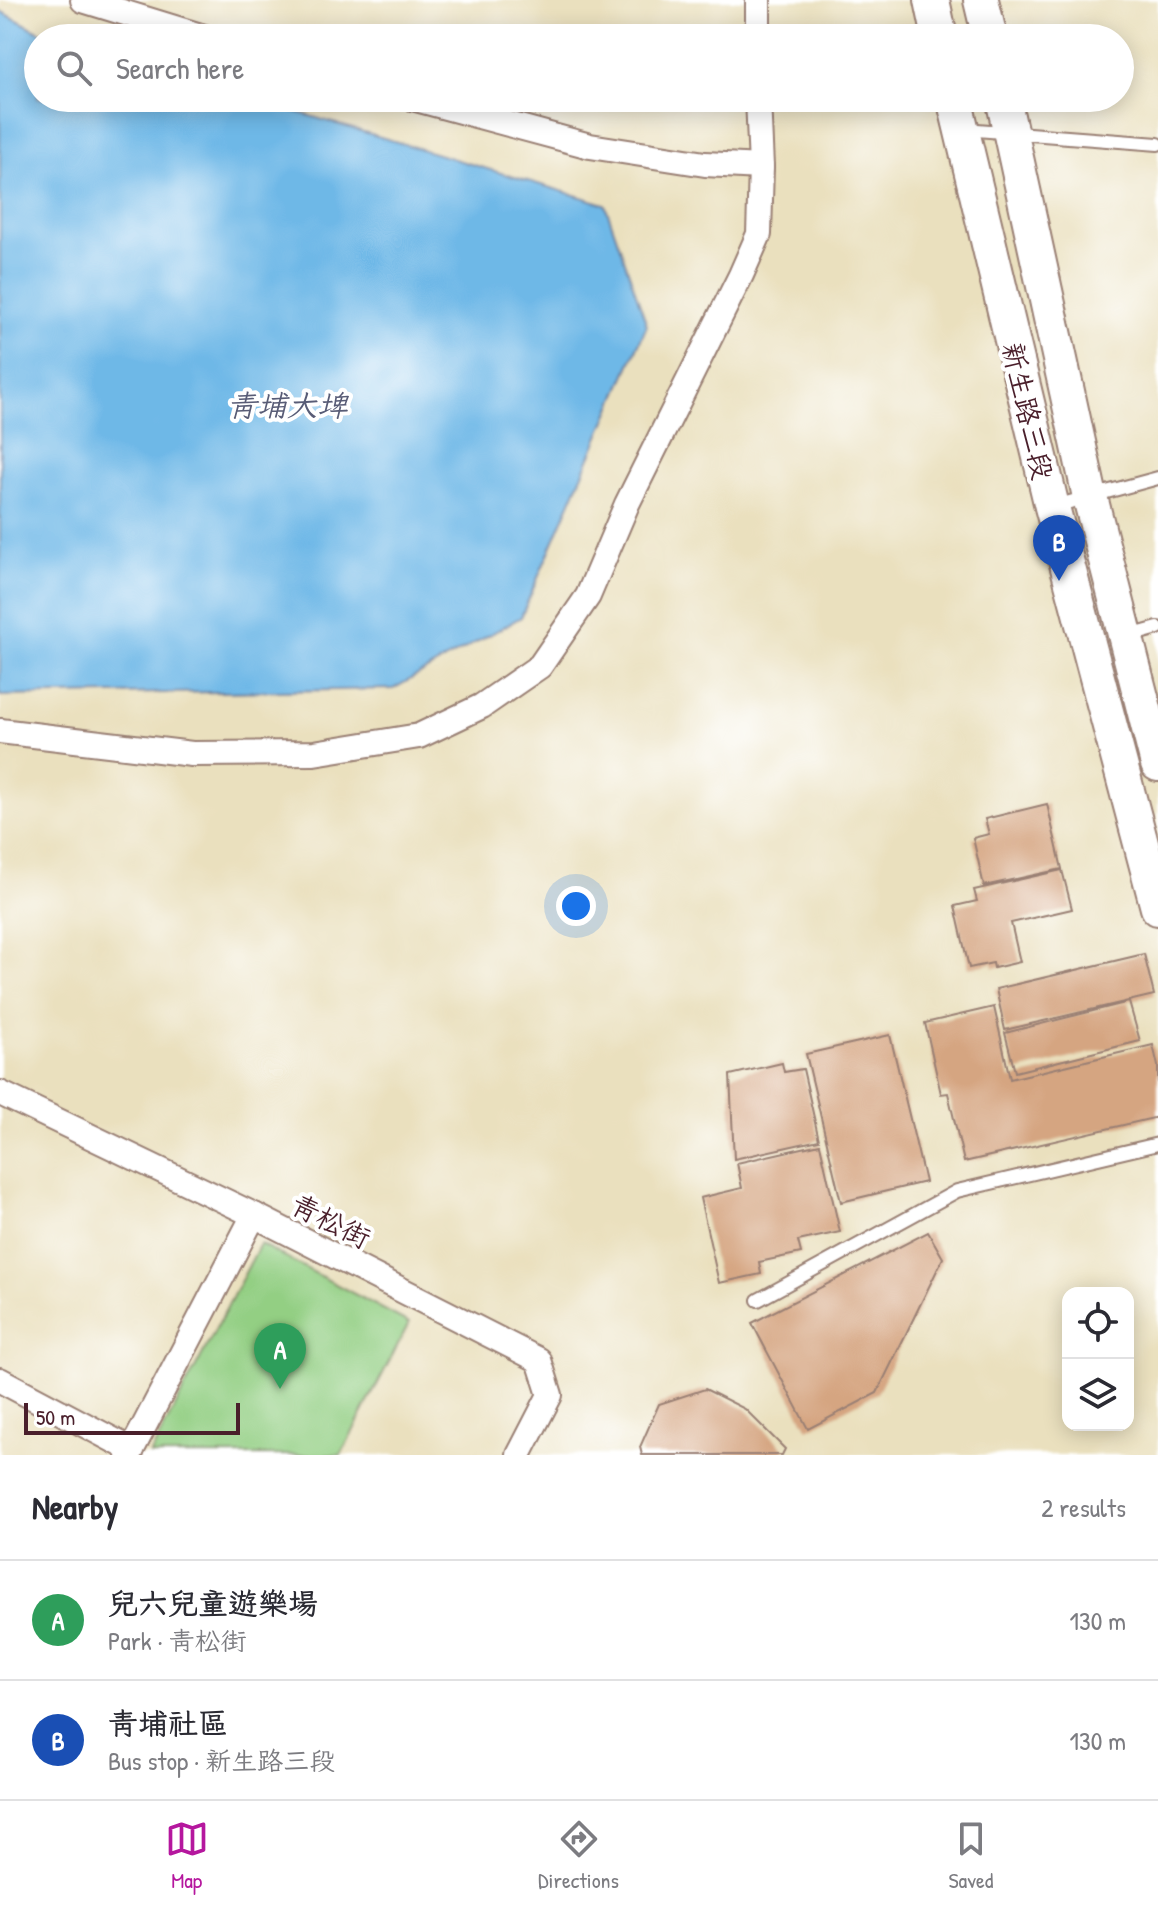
<!DOCTYPE html>
<html lang="en">
<head>
<meta charset="utf-8">
<style>
  body { margin:0; font-family:"Patrick Hand","LXGW WenKai TC",sans-serif; background:#f2f2f3; color:#2b2b33 }
  .controls { position:absolute; right:24px; bottom:24px; display:grid; overflow:hidden; border-radius:16px; box-shadow:0 4px 20px #0003 }
  .controls button { width:72px; height:72px; display:grid; place-items:center; padding:0; border:0; border-bottom:2px solid #e1e1e2; background:#fff; color:#2b2b33; font:40px sans-serif }
  .scale { position:absolute; left:24px; bottom:20px; width:216px; box-sizing:border-box; padding-left:8px; border:4px solid #4a1f2b; border-top:0; font-size:22px; line-height:28px; white-space:nowrap; color:#4a1f2b; -webkit-text-stroke:6px #fff; paint-order:stroke }
  .you { position:absolute; left:576px; top:906px; width:28px; height:28px; margin:-20px; border:6px solid #fff; border-radius:50%; background:#1a73e8; box-shadow:0 0 0 12px #1a73e833 }
  .badge { display:grid; place-items:center; width:52px; height:52px; border-radius:50%; background:#b5179e; color:#fff; font-size:26px; font-weight:700 }
  .pin { position:absolute; translate:-50% -66px; filter:drop-shadow(0 2px 4px #0008) }
  .pin::after { content:''; position:absolute; top:42px; width:28px; height:24px; background:inherit; clip-path:polygon(0 0,100% 0,50% 100%) }
  .list { margin:0; padding:0; list-style:none }
  h2 { display:flex; justify-content:space-between; align-items:center; height:104px; margin:0; padding:0 32px; font-size:34px }
  h2 small { font-size:26px; font-weight:400; color:#7c7c81 }
  .list li { display:grid; grid-template-columns:52px 1fr auto; gap:24px; align-items:center; box-sizing:border-box; height:120px; padding:0 32px; border-top:2px solid #e1e1e2 }
  .list b { display:block; font-size:30px; white-space:nowrap }
  .list p { margin:0; font-size:26px; white-space:nowrap; color:#7c7c81 }
  .list em { font-size:26px; font-style:normal; color:#7c7c81 }
  .icon { flex:none; width:44px; height:44px; fill:none; stroke:currentColor; stroke-width:2; stroke-linecap:round; stroke-linejoin:round }
  .map { position:relative; flex:none; width:1158px; height:1455px; overflow:hidden }
  .search { position:absolute; background:#fff; box-shadow:0 4px 20px #0003; left:24px; right:24px; top:24px; height:88px; display:flex; align-items:center; gap:20px; box-sizing:border-box; padding:0 28px; border-radius:44px; color:#7c7c81; font-size:30px }
  .sheet { height:344px; background:#fff }
  nav { display:flex; justify-content:space-around; align-items:center; box-sizing:border-box; height:112px; border-top:2px solid #e1e1e2; background:#fff; font-size:22px; color:#7c7c81 }
  nav a { display:grid; justify-items:center; gap:4px }
  nav .on { color:#b5179e }
  .map>svg:first-child { display:block }
  .green { fill:#93cf83; stroke:#6e7757; stroke-width:2 }
  .water { fill:#6eb8e7; stroke:#5c6c89; stroke-width:2 }
  .building { fill:#d5a581 }
  .lines { fill:none; stroke-linecap:round; stroke-linejoin:round }
  .lane-casing { stroke:#9a8074; stroke-width:16 }
  .street-casing { stroke:#9a8074; stroke-width:28 }
  .secondary-casing { stroke:#9a8074; stroke-width:38 }
  .lane { stroke:#fff; stroke-width:12 }
  .street { stroke:#fff; stroke-width:24 }
  .secondary { stroke:#fff; stroke-width:34 }
  .labels { text-anchor:middle; stroke-width:8; stroke-linejoin:round; paint-order:stroke }
  .street-label { font-size:28px; fill:#4a1f2b; stroke:#fff }
  .water-label { font-size:30px; font-style:italic; fill:#585c76; stroke:#fff }
</style>
</head>
<body>
<div class="map">
<svg width="1158" height="1455" viewBox="0 0 1158 1455">
  <rect width="100%" height="100%" fill="#fff"/>
  <filter id="ink" filterUnits="userSpaceOnUse"><feTurbulence type="fractalNoise" baseFrequency=".0125" numOctaves="2"/><feDisplacementMap in="SourceGraphic" scale="16" xChannelSelector="R" yChannelSelector="G"/><feConvolveMatrix kernelMatrix="1 2 1 2 8 2 1 2 1" color-interpolation-filters="sRGB"/></filter>
  <filter id="wash" filterUnits="userSpaceOnUse"><feTurbulence type="fractalNoise" baseFrequency=".006" numOctaves="4" result="noise"/><feDisplacementMap in="SourceGraphic" scale="32" xChannelSelector="R" yChannelSelector="G"/><feGaussianBlur stdDeviation="1.8" result="paint"/><feColorMatrix in="noise" values="0 0 0 0 0 0 0 0 0 0 0 0 0 0 0 0 0 1.4 0 .05"/><feComposite in="paint" operator="in"/></filter>
  <g filter="url(#wash)">
    <rect width="100%" height="100%" fill="#eae0be"/>
    <!-- green -->
    <path class="green" d="M 260,1244 L 409,1323 L 341,1455 L 150,1455 Z"/>
    <!-- water -->
    <path class="water" d="M 0,11 L 52,38 L 38,38 L 38,98 L 250,98 L 605,204 L 647,325 L 521,617 L 393,689 L 0,696 Z"/>
    <g id="blocks">
      <!-- building -->
      <g class="building">
        <path d="M 1047,804 L 1062,869 L 984,886 L 973,838 L 989,834 L 985,819 Z"/>
        <path d="M 1062,870 L 1072,909 L 1011,923 L 1020,962 L 994,968 L 993,963 L 969,968 L 955,906 L 977,901 L 974,890 Z"/>
        <path d="M 1144,954 L 1154,995 L 1005,1030 L 996,989 Z"/>
        <path d="M 1129,1002 L 1140,1041 L 1015,1072 L 1005,1033 Z"/>
        <path d="M 994,1007 L 1010,1079 L 1153,1045 L 1158,1066 L 1158,1117 L 964,1162 L 948,1093 L 941,1094 L 925,1023 Z"/>
        <path d="M 890,1035 L 925,1182 L 841,1202 L 806,1054 Z"/>
        <path d="M 782,1063 L 784,1072 L 803,1069 L 819,1140 L 734,1159 L 730,1075 Z"/>
        <path d="M 820,1144 L 840,1232 L 798,1241 L 801,1253 L 759,1262 L 761,1274 L 719,1283 L 700,1198 L 742,1188 L 737,1163 Z"/>
        <path d="M 928,1232 L 943,1258 L 877,1393 L 808,1429 L 752,1323 Z"/>
        <path d="M 705,1389 L 745,1409 L 785,1449 L 782,1455 L 642,1455 L 640,1447 L 659,1404 Z"/>
      </g>
    </g>
  </g>
  <g filter="url(#ink)">
    <use href="#blocks" fill-opacity="0" stroke="#9a8074" stroke-width="2"/>
    <g class="lines">
      <defs>
        <g id="lane">
          <path d="M 964,129 L 1158,144"/>
          <path d="M 1055,506 L 1158,478"/>
          <path d="M 1126,637 L 1158,628"/>
          <path d="M 758,1300 L 957,1191 L 1158,1144"/>
        </g>
        <g id="street">
          <path d="M 83,0 L 207,38"/>
          <path d="M 758,38 L 758,0"/>
          <path d="M 412,98 L 590,146 L 705,164 L 761,167"/>
          <path d="M 0,731 L 192,754 L 314,753 L 419,736 L 482,706 L 540,666 L 588,596 L 627,504 L 741,275 L 759,234 L 761,167 L 758,98"/>
          <path d="M 0,1093 L 254,1215 L 539,1360 L 550,1395 L 519,1455"/>
          <path d="M 0,1380 L 132,1450"/>
          <path d="M 129,1455 L 254,1215"/>
        </g>
        <g id="secondary">
          <path d="M 932,0 L 940,38"/>
          <path d="M 981,0 L 990,38"/>
          <path d="M 954,98 L 1052,507 L 1158,908"/>
          <path d="M 1003,98 L 1090,497 L 1158,764"/>
        </g>
      </defs>
      <!-- lane casing -->
      <use href="#lane" class="lane-casing"/>
      <!-- street casing -->
      <use href="#street" class="street-casing"/>
      <!-- secondary casing -->
      <use href="#secondary" class="secondary-casing"/>
      <!-- lane -->
      <use href="#lane" class="lane"/>
      <!-- street -->
      <use href="#street" class="street"/>
      <!-- secondary -->
      <use href="#secondary" class="secondary"/>
    </g>
  </g>
  <g class="labels">
    <!-- street labels -->
    <g class="street-label">
      <text transform="translate(1028 411) rotate(77)" y="10">新生路三段</text>
      <text transform="translate(331 1221) rotate(27)" y="10">青松街</text>
    </g>
    <!-- water labels -->
    <g class="water-label">
      <text x="287" y="416">青埔大埤</text>
    </g>
  </g>
</svg>
<div class="controls">
<button><svg class="icon" aria-label="locate" viewBox="0 0 24 24"><circle cx="12" cy="12" r="6"/><path d="M12 2v4M12 18v4M2 12h4M18 12h4"/></svg></button>
<button><svg class="icon" aria-label="layers" viewBox="0 0 24 24"><path d="M12 4l9 5-9 5-9-5zM3 14l9 5 9-5"/></svg></button>
</div>
<div class="scale">50 m</div>
<div class="you"></div>
<div class="pin badge" style="left:280px;top:1389px;background:#2e9e5b">A</div>
<div class="pin badge" style="left:1059px;top:581px;background:#1a4fb4">B</div>
<div class="search"><svg class="icon" aria-label="search" viewBox="0 0 24 24"><circle cx="10" cy="10" r="6"/><path d="M15 15l6 6"/></svg>Search here</div>
</div>
<section class="sheet">
<h2>Nearby<small>2 results</small></h2>
<ul class="list">
<li><span class="badge" style="background:#2e9e5b">A</span><div><b>兒六兒童遊樂場</b><p>Park · 青松街</p></div><em>130 m</em></li>
<li><span class="badge" style="background:#1a4fb4">B</span><div><b>青埔社區</b><p>Bus stop · 新生路三段</p></div><em>130 m</em></li>
</ul>
</section>
<nav>
<a class="on"><svg class="icon" aria-label="map" viewBox="0 0 24 24"><path d="M3 6l6-2 6 2 6-2v14l-6 2-6-2-6 2zM9 4v14M15 6v14"/></svg>Map</a>
<a><svg class="icon" aria-label="directions" viewBox="0 0 24 24"><path d="M12 3l9 9-9 9-9-9zM9 14v-3h6M13 9l2 2-2 2"/></svg>Directions</a>
<a><svg class="icon" aria-label="saved" viewBox="0 0 24 24"><path d="M7 4h10v16l-5-4-5 4z"/></svg>Saved</a>
</nav>
</body>
</html>
